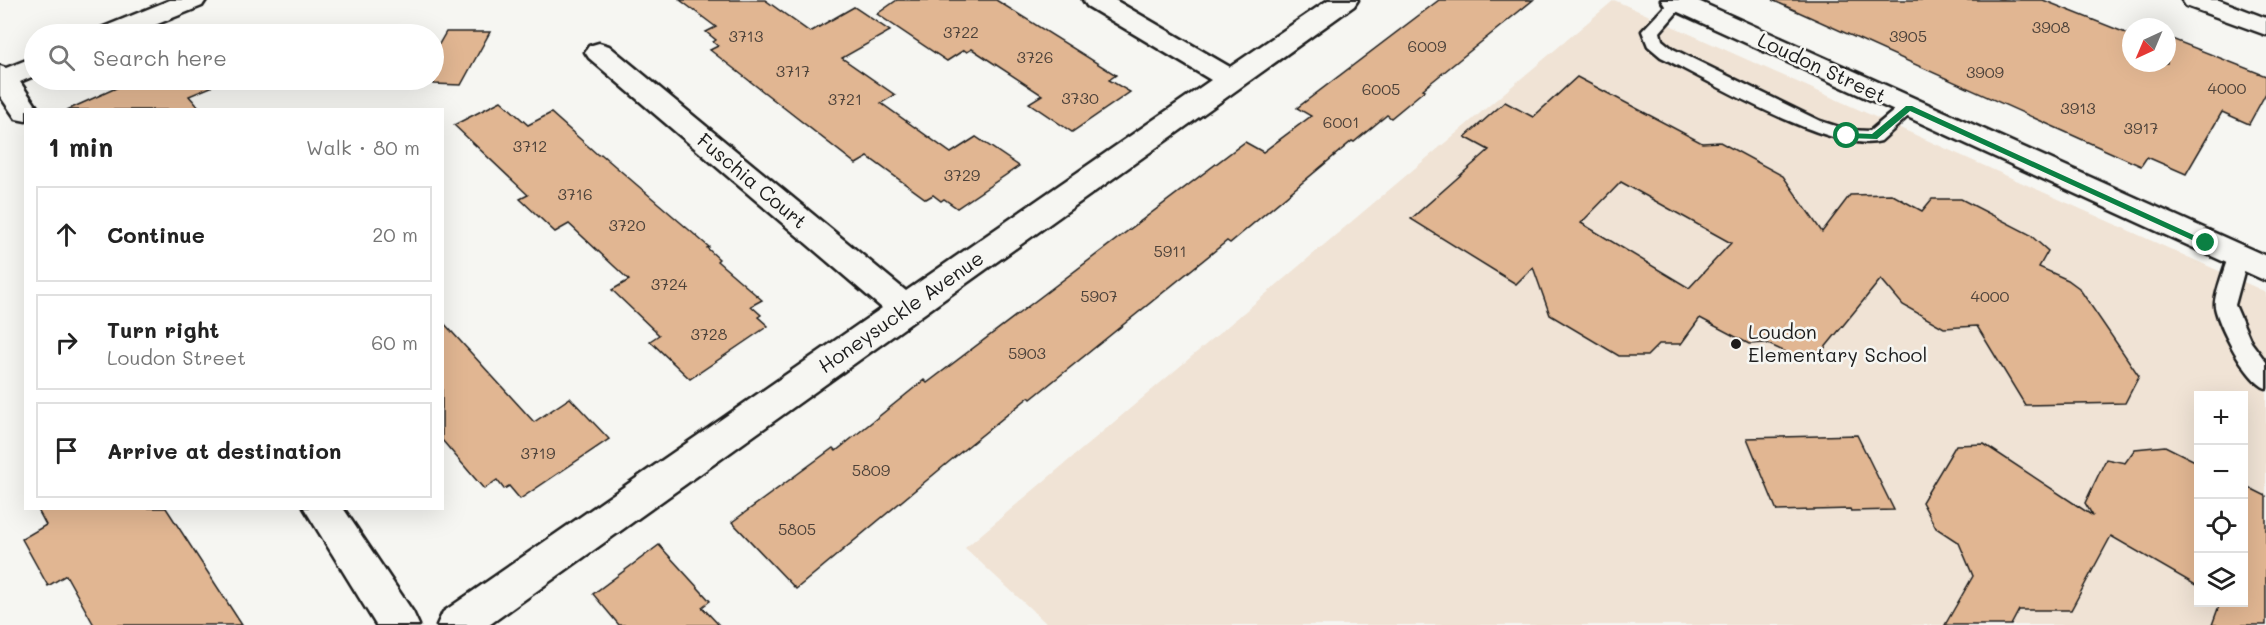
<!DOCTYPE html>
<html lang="en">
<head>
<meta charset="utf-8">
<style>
  body { margin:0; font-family:Mali,sans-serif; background:#f2f2f2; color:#222 }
  .controls { position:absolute; right:18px; bottom:18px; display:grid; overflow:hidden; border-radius:0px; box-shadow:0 6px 24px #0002 }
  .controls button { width:54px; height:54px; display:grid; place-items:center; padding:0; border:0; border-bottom:2px solid #e0e0e0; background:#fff; color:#222; font:30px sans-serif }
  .compass { position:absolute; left:2122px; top:18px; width:54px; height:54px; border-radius:50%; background:#fff; box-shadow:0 6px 24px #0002; rotate:224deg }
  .stop { position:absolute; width:18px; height:18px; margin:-14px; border:4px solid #0b8043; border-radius:50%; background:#fff }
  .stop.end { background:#0b8043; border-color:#fff; box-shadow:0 2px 6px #0008 }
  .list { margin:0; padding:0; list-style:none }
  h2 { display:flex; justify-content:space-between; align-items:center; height:78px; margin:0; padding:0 24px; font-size:26px }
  h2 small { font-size:20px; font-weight:400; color:#767676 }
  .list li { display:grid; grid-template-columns:39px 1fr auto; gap:18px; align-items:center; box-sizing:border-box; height:96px; margin:0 12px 12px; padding:0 12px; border:2px solid #e0e0e0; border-radius:0px }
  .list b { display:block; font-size:22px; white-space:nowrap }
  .list p { margin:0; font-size:20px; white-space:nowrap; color:#767676 }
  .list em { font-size:20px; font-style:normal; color:#767676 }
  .icon { flex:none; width:33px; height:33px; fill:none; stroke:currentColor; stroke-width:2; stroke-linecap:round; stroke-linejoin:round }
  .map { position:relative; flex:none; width:2266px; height:625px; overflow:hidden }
  .search { position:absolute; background:#fff; box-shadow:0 6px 24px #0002; left:24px; top:24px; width:420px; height:66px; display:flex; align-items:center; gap:15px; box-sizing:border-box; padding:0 21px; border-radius:33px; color:#767676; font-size:22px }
  .panel { position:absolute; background:#fff; box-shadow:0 6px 24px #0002; left:24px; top:108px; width:420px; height:402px; border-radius:0px }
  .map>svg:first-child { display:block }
  .built { fill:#f0e3d5; fill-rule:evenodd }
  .building { fill:#e1b692; stroke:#1c1c1c; stroke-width:1.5; fill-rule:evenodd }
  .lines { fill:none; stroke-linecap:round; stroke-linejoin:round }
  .lane-casing { stroke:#1c1c1c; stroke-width:5 }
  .street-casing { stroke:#1c1c1c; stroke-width:5 }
  .lane { fill:#f6f6f2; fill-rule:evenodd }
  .street { fill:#f6f6f2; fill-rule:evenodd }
  .route { fill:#0b8043 }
  .poi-dot { fill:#1c1c1c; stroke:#f6f6f2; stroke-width:2 }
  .labels { text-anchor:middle; stroke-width:5; stroke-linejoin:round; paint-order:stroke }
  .number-label { font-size:16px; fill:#4d423a }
  .street-label { font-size:20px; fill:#1c1c1c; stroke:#f6f6f2 }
  .poi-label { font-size:20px; fill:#1c1c1c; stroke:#f6f6f2; text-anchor:start }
</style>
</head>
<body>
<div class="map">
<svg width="2266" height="625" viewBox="0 0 2266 625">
  <rect width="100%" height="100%" fill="#f6f6f2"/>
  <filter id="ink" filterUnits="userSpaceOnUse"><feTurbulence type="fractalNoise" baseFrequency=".0167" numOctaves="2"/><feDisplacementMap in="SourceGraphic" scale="12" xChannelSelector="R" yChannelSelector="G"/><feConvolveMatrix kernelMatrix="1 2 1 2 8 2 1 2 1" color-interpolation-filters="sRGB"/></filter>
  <g filter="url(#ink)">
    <!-- built -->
    <path class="built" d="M 1614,0 L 2266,292 L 2266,625 L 1048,625 L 965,548 ZM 2198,396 L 2244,396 L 2244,602 L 2198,602 Z"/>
    <!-- building -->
    <g class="building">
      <path d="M 680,0 L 765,0 L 810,32 L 854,7 L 890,31 L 842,58 L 895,95 L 881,103 L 951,153 L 976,137 L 1019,166 L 957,208 L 944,199 L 941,201 L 933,195 L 926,199 L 868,157 L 856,164 L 710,50 L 718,46 L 713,42 L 716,40 L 706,32 L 716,27 Z"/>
      <path d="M 897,0 L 996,0 L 1116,75 L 1109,80 L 1130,92 L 1072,132 L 1029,103 L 1042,95 L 972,49 L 967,52 L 964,50 L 947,61 L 877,14 Z"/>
      <path d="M 1439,0 L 1533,0 L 1423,89 L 1425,90 L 1391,118 L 1387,115 L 1354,142 L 1352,141 L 1230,243 L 1227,241 L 1031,399 L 1029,397 L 956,456 L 796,589 L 732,522 L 833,448 L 836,451 L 924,380 L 927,383 L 1245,142 L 1263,152 L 1311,116 L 1297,108 Z"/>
      <path d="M 1772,0 L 2043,0 L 2131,35 L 2131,63 L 2167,63 L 2167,37 L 2266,76 L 2266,93 L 2249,124 L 2222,112 L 2186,174 L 2147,157 L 2141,166 Z"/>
      <path d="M 446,32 L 490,32 L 461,85 L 434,84 L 434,53 Z"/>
      <path d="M 1577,77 L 1702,143 L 1720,142 L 1783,176 L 1822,232 L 1850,195 L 1891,194 L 1922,211 L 1932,199 L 1961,199 L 2029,234 L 2048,251 L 2039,267 L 2068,280 L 2079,288 L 2139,376 L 2125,403 L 2025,405 L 1977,326 L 1944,328 L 1903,305 L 1881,279 L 1819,355 L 1792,355 L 1766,343 L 1749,344 L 1700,318 L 1681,344 L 1659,344 L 1647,356 L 1619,356 L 1550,315 L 1533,267 L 1516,284 L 1411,219 L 1489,150 L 1465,137 L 1505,102 L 1533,117 ZM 1621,182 L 1731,243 L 1689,288 L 1581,223 Z"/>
      <path d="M 134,80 L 204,80 L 211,87 L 189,96 L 201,110 L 67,110 Z"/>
      <path d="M 501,101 L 528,125 L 551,113 L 598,155 L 601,154 L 709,247 L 707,248 L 719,259 L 717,261 L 762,300 L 751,306 L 761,315 L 758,317 L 768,326 L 690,379 L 650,341 L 659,335 L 612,290 L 629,280 L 569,224 L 555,232 L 520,199 L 528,195 L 454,125 Z"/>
      <path d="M 442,321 L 534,422 L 570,398 L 609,439 L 520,499 L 509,486 L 504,489 L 497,480 L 484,489 L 442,440 Z"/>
      <path d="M 1857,435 L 1894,510 L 1851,511 L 1850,509 L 1777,511 L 1747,438 Z"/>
      <path d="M 1984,444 L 2093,516 L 2085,503 L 2106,459 L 2125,463 L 2135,449 L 2165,446 L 2199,463 L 2199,587 L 2111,536 L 2071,610 L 2019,610 L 2011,625 L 1945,625 L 1973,576 L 1959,543 L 1936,528 L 1922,502 L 1956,445 Z"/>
      <path d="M 2244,485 L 2266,496 L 2266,625 L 2212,625 L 2220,603 L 2244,603 Z"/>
      <path d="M 37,508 L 166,508 L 242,625 L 94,625 L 66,575 L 48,586 L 22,539 L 46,525 Z"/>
      <path d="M 659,545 L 710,601 L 702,607 L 719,625 L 619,625 L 593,594 Z"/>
    </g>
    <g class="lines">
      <defs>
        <g id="lane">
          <path d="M 1671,0 L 1685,0 L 1686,2 L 1660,32 L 1662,40 L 1673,49 L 1820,121 L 1848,130 L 1870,131 L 1903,103 L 1915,103 L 1918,107 L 1881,141 C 1834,155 1707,80 1661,57 L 1648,46 L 1642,31 Z"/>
          <path d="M 2238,250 L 2245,252 L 2248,257 L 2235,305 L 2251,342 L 2266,362 L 2266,388 C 2247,381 2219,327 2215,307 C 2213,297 2225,268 2228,257 L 2231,252 Z"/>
        </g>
        <g id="street">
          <path d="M 170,0 L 206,0 L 202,6 L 133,34 L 97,34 L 101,28 Z"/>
          <path d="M 1083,0 L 1115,0 L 1230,67 L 1328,0 L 1358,0 L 1354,6 L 489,625 L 437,625 L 443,612 L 882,308 L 589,58 L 585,52 L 589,46 L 599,43 L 609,46 L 906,291 L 1211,80 L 1087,6 Z"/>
          <path d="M 1661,0 L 1696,0 L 2266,256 L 2266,281 L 1665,6 Z"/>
          <path d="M 2182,0 L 2219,0 L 2266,18 L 2266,35 L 2186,6 Z"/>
          <path d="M 34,57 L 34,76 L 20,82 L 39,110 L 26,110 L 26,121 L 16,119 L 0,96 L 0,66 L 6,68 Z"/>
          <path d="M 304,508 L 343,508 L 413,612 L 419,625 L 376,625 Z"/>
        </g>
      </defs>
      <!-- lane casing -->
      <use href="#lane" class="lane-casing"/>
      <!-- street casing -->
      <use href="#street" class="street-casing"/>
      <!-- lane -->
      <use href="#lane" class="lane"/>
      <!-- street -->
      <use href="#street" class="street"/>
    </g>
  </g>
  <!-- route -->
  <path class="route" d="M 1906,106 L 1912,106 L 2211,243 L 2209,245 L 2203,245 L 1910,111 L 1877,139 L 1847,138 L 1843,136 L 1847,133 L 1872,134 Z"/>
  <!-- markers -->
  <circle class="poi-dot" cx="1736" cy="344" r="6"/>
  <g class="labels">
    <!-- number labels -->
    <g class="number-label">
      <text x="2051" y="33">3908</text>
      <text x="961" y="38">3722</text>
      <text x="746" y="42">3713</text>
      <text x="1908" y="42">3905</text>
      <text x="1427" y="52">6009</text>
      <text x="1035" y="63">3726</text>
      <text x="793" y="77">3717</text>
      <text x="1985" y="78">3909</text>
      <text x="2227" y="94">4000</text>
      <text x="1381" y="95">6005</text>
      <text x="1080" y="104">3730</text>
      <text x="845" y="105">3721</text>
      <text x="2078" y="114">3913</text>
      <text x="1341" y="128">6001</text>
      <text x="2141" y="134">3917</text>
      <text x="530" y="152">3712</text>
      <text x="962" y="181">3729</text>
      <text x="575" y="200">3716</text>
      <text x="627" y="231">3720</text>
      <text x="1170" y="257">5911</text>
      <text x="669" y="290">3724</text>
      <text x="1099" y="302">5907</text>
      <text x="1990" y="302">4000</text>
      <text x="709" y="340">3728</text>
      <text x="1027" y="359">5903</text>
      <text x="538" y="459">3719</text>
      <text x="871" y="476">5809</text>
      <text x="797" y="535">5805</text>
    </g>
    <!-- street labels -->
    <g class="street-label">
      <text transform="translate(1822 68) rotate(25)" y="7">Loudon Street</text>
      <text transform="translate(752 181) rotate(40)" y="7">Fuschia Court</text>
      <text transform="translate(901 312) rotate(-35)" y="7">Honeysuckle Avenue</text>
    </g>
    <!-- poi labels -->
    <g class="poi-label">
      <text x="1748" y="339">Loudon<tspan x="1748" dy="23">Elementary School</tspan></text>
    </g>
  </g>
</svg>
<div class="controls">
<button>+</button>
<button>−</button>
<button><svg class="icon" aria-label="locate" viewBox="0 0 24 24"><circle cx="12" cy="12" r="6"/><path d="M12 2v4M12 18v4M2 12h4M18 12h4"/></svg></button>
<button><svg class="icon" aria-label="layers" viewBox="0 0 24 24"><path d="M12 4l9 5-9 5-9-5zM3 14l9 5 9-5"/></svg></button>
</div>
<svg class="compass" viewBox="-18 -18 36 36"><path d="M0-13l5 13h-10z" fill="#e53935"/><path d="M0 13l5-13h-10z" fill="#767676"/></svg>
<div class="stop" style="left:1847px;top:136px"></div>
<div class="stop end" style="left:2206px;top:243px"></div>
<div class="search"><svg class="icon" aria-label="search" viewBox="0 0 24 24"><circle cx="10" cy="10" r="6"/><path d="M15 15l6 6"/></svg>Search here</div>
<section class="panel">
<h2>1 min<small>Walk · 80 m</small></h2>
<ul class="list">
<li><svg class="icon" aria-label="ahead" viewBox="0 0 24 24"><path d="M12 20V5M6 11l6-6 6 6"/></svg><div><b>Continue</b></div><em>20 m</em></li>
<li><svg class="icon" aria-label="right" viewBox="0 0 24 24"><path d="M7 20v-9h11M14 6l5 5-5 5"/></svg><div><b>Turn right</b><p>Loudon Street</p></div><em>60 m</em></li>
<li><svg class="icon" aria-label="arrive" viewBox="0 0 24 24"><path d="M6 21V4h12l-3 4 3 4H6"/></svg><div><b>Arrive at destination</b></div></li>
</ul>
</section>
</div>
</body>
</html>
